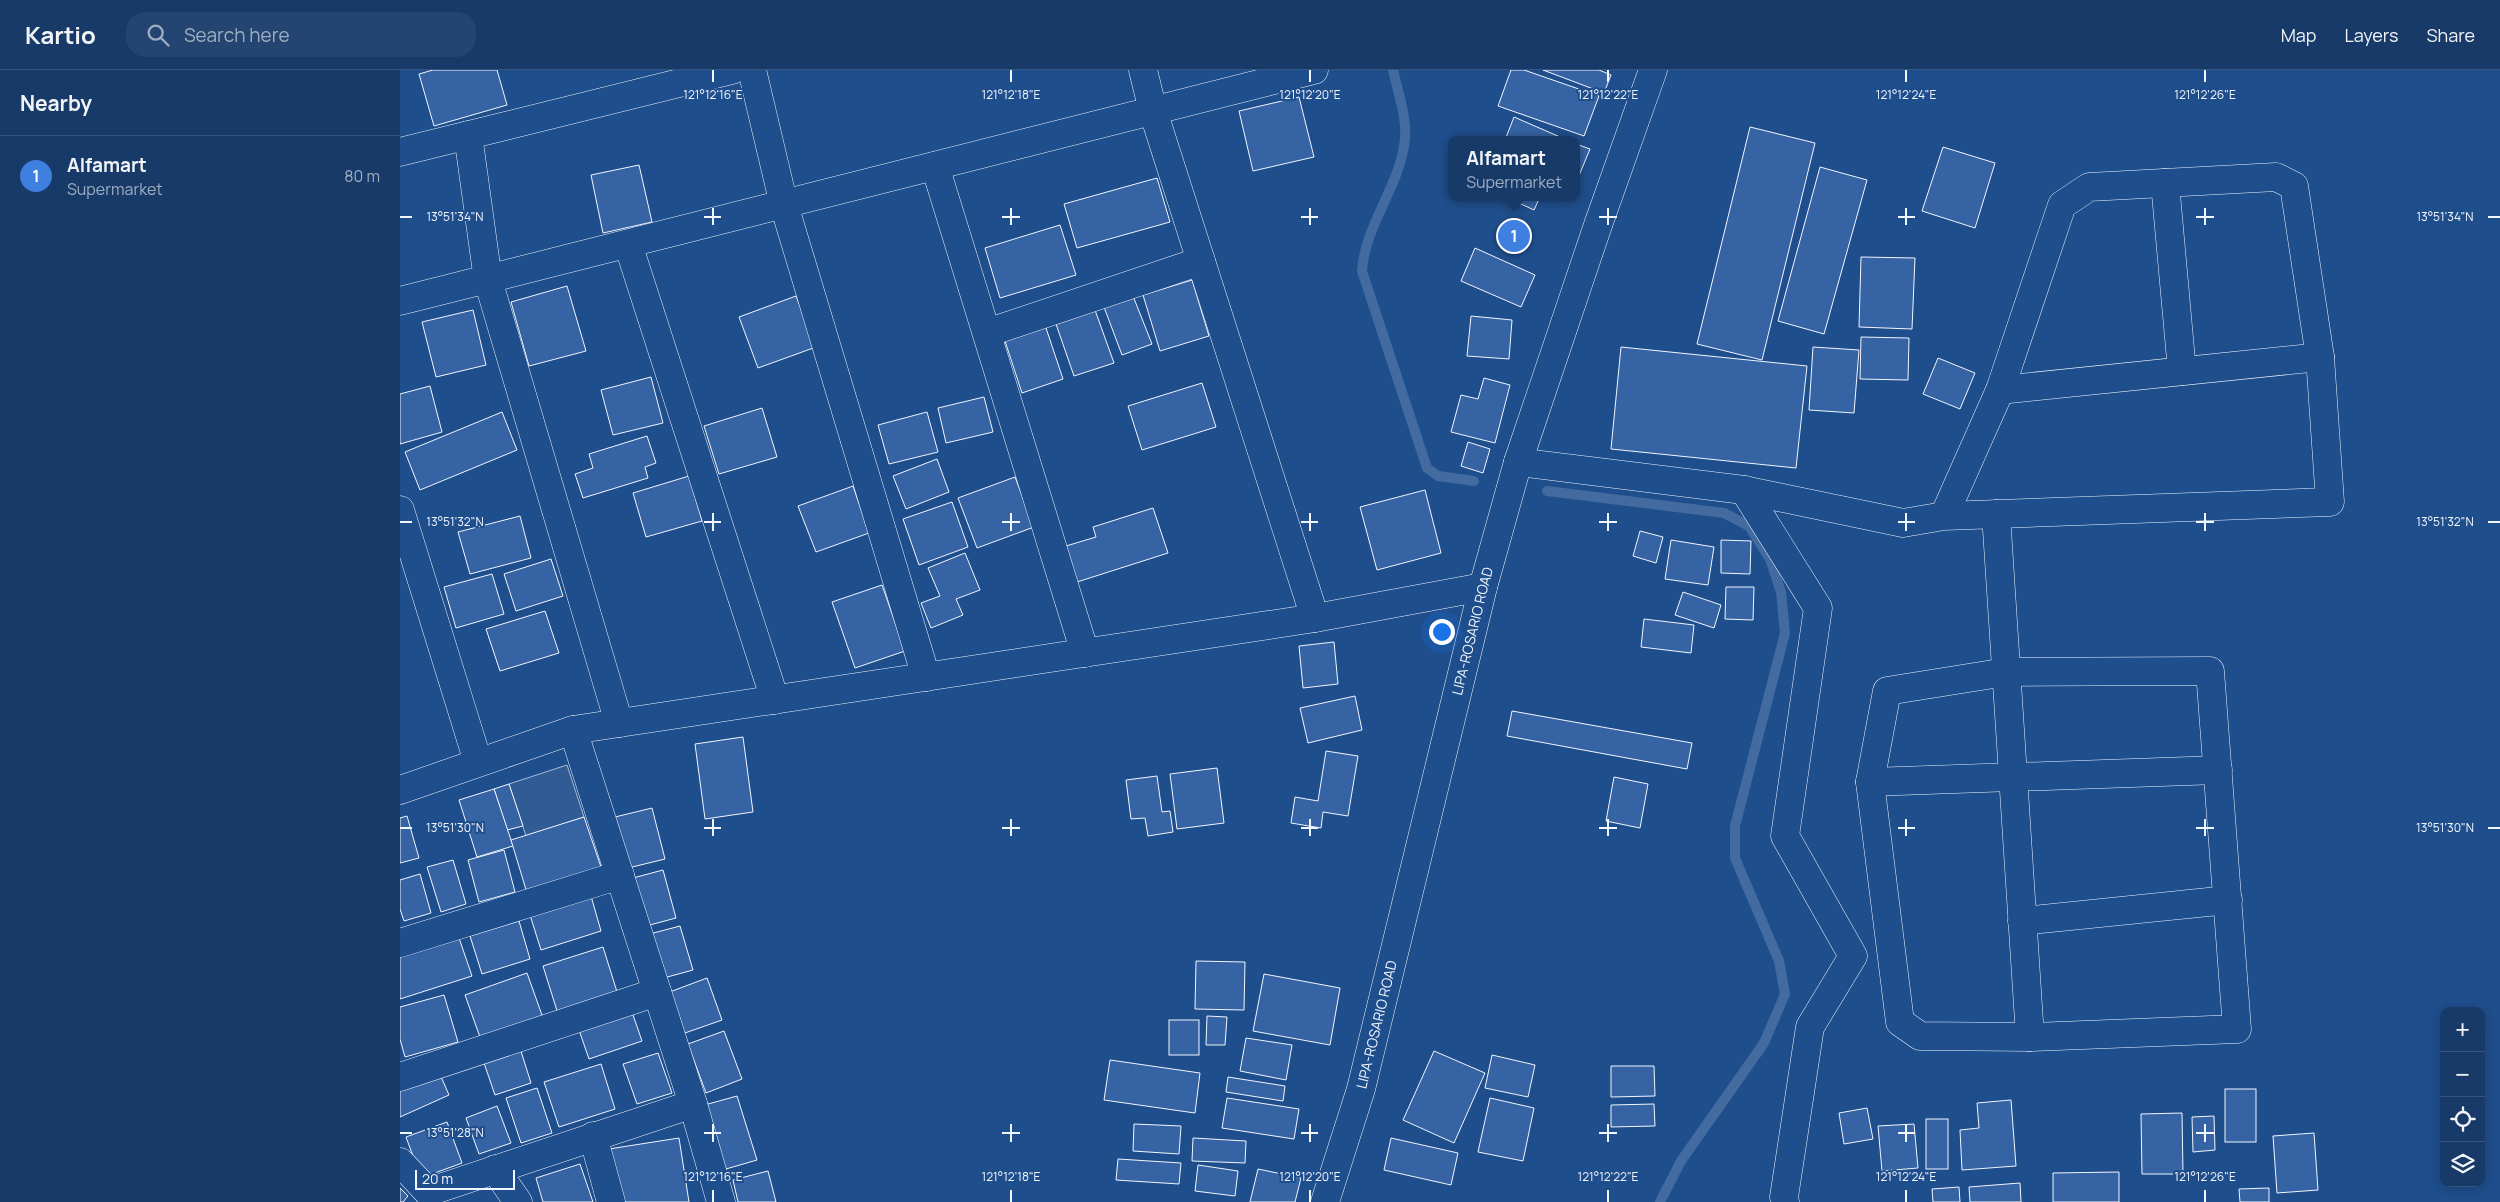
<!DOCTYPE html>
<html lang="en">
<head>
<meta charset="utf-8">
<style>
  body { margin:0; font-family:Manrope,sans-serif; background:#244571; color:#f1f3f6 }
  .controls { position:absolute; right:15px; bottom:15px; display:grid; overflow:hidden; border-radius:10px; box-shadow:0 2px 12px #0003 }
  .controls button { width:45px; height:45px; display:grid; place-items:center; padding:0; border:0; border-bottom:1px solid #36547d; background:#173a69; color:#f1f3f6; font:25px sans-serif }
  .scale { position:absolute; left:15px; bottom:12px; width:100px; box-sizing:border-box; padding-left:5px; border:2px solid #f2f6ff; border-top:0; font-size:14px; line-height:18px; white-space:nowrap; color:#f2f6ff; -webkit-text-stroke:4px #1f4e8c; paint-order:stroke }
  .you { position:absolute; left:1041px; top:561px; width:18px; height:18px; margin:-12px; border:4px solid #fff; border-radius:50%; background:#1a73e8; box-shadow:0 0 0 8px #1a73e833 }
  .badge { display:grid; place-items:center; width:32px; height:32px; border-radius:50%; background:#d6ab8b; color:#fff; font-size:16px; font-weight:700 }
  .pin { position:absolute; translate:-50% -50%; border:2px solid #fff; box-shadow:0 1px 5px #0006 }
  .popup { position:absolute; left:1048px; top:66px; width:132px; height:65px; box-sizing:border-box; display:grid; place-content:center; border-radius:10px; background:#173a69; filter:drop-shadow(0 1px 4px #0005); font-size:16px; white-space:nowrap; color:#9eadc0 }
  .popup b { font-size:19px; color:#f1f3f6 }
  .popup::after { content:''; position:absolute; left:50%; top:100%; margin-left:-10px; border:10px solid transparent; border-top-color:#173a69 }
  .list { margin:0; padding:0; list-style:none }
  h2 { display:flex; justify-content:space-between; align-items:center; height:65px; margin:0; padding:0 20px; font-size:21px }
  h2 small { font-size:16px; font-weight:400; color:#9eadc0 }
  .list li { display:grid; grid-template-columns:32px 1fr auto; gap:15px; align-items:center; box-sizing:border-box; height:80px; padding:0 20px; border-top:1px solid #36547d }
  .list b { display:block; font-size:19px; white-space:nowrap }
  .list p { margin:0; font-size:16px; white-space:nowrap; color:#9eadc0 }
  .list em { font-size:16px; font-style:normal; color:#9eadc0 }
  .icon { flex:none; width:28px; height:28px; fill:none; stroke:currentColor; stroke-width:2; stroke-linecap:round; stroke-linejoin:round }
  .map { position:relative; flex:none; width:2100px; height:1132px; overflow:hidden }
  header { display:flex; align-items:center; gap:30px; box-sizing:border-box; height:70px; padding:0 25px; background:#173a69; border-bottom:1px solid #36547d }
  header strong { font-size:24px }
  nav { display:flex; gap:28px; margin-inline-start:auto; font-size:18px }
  .search { width:350px; height:45px; background:#244571; display:flex; align-items:center; gap:12px; box-sizing:border-box; padding:0 18px; border-radius:20px; color:#9eadc0; font-size:19px }
  main { display:flex }
  aside { flex:1; background:#173a69 }
  .map>svg:first-child { display:block }
  .built { fill:#305b95; stroke:#a8bbd7 }
  .lines { fill:none; stroke-linecap:round; stroke-linejoin:round }
  .stream { stroke:#446ba0; stroke-width:10 }
  .building { fill:#3563a3; stroke:#f2f6ff }
  .street-casing { stroke:#f2f6ff; stroke-width:29 }
  .primary-casing { stroke:#f2f6ff; stroke-width:29 }
  .street { stroke:#1f4e8c; stroke-width:28 }
  .primary { stroke:#1f4e8c; stroke-width:28 }
  .ticks { fill:none; stroke:#f2f6ff; stroke-width:2 }
  .labels { text-anchor:middle; stroke-width:4; stroke-linejoin:round; paint-order:stroke }
  .street-label { font-size:14px; fill:#f2f6ff; stroke:#1f4e8c }
  .ticks-label { font-size:12px; text-anchor:middle; fill:#f2f6ff; stroke:#1f4e8c; stroke-width:4; stroke-linejoin:round; paint-order:stroke }
</style>
</head>
<body>
<header>
<strong>Kartio</strong>
<div class="search"><svg class="icon" aria-label="search" viewBox="0 0 24 24"><circle cx="10" cy="10" r="6"/><path d="M15 15l6 6"/></svg>Search here</div>
<nav><a>Map</a><a>Layers</a><a>Share</a></nav>
</header>
<main>
<aside>
<h2>Nearby<small></small></h2>
<ul class="list">
<li><span class="badge" style="background:#3f7fe0">1</span><div><b>Alfamart</b><p>Supermarket</p></div><em>80 m</em></li>
</ul>
</aside>
<div class="map">
<svg width="2100" height="1132" viewBox="0 0 2100 1132">
  <rect width="100%" height="100%" fill="#1f4e8c"/>
  <!-- built -->
  <path class="built" d="M 167,695 L 184,747 L 126,766 L 109,714 Z"/>
  <g class="lines">
    <!-- stream -->
    <g class="stream">
      <path d="M 993,0 C 998,23 1009,52 1004,76 C 997,120 965,156 962,201 L 1027,398 L 1038,406 L 1074,411"/>
      <path d="M 1147,421 L 1324,443 L 1349,456 L 1370,489 L 1381,522 L 1385,563 L 1335,756 L 1335,788 L 1379,891 L 1385,924 L 1364,973 L 1281,1091 L 1260,1132"/>
    </g>
  </g>
  <!-- building -->
  <g class="building">
    <path d="M 33,0 L 97,0 L 107,35 L 34,56 L 19,4 Z"/>
    <path d="M 1111,0 L 1124,0 L 1199,26 L 1184,66 L 1098,36 Z"/>
    <path d="M 1143,0 L 1199,0 L 1211,5 L 1204,23 Z"/>
    <path d="M 899,27 L 914,87 L 853,101 L 839,41 Z"/>
    <path d="M 1114,47 L 1167,70 L 1105,70 Z"/>
    <path d="M 1350,57 L 1415,73 L 1362,290 L 1297,274 Z"/>
    <path d="M 1176,74 L 1190,79 L 1178,108 L 1176,107 Z"/>
    <path d="M 1543,77 L 1595,93 L 1575,158 L 1522,141 Z"/>
    <path d="M 239,95 L 252,152 L 203,163 L 191,105 Z"/>
    <path d="M 1420,97 L 1467,110 L 1424,264 L 1378,251 Z"/>
    <path d="M 757,108 L 770,152 L 677,178 L 664,134 Z"/>
    <path d="M 1106,127 L 1140,127 L 1134,140 Z"/>
    <path d="M 660,155 L 676,205 L 600,228 L 585,178 Z"/>
    <path d="M 1075,178 L 1135,205 L 1121,237 L 1061,211 Z"/>
    <path d="M 1461,187 L 1515,188 L 1512,259 L 1459,257 Z"/>
    <path d="M 792,210 L 809,266 L 760,281 L 743,225 Z"/>
    <path d="M 167,216 L 186,281 L 129,296 L 111,232 Z"/>
    <path d="M 396,226 L 416,277 L 358,298 L 339,247 Z"/>
    <path d="M 733,226 L 752,274 L 722,285 L 704,237 Z"/>
    <path d="M 73,240 L 86,295 L 36,307 L 22,252 Z"/>
    <path d="M 695,240 L 714,293 L 674,306 L 656,254 Z"/>
    <path d="M 1071,246 L 1112,250 L 1109,289 L 1067,286 Z"/>
    <path d="M 645,255 L 663,309 L 622,323 L 604,268 Z"/>
    <path d="M 1461,267 L 1509,268 L 1508,310 L 1460,309 Z"/>
    <path d="M 1221,277 L 1407,296 L 1396,398 L 1211,379 Z"/>
    <path d="M 1413,277 L 1459,280 L 1454,343 L 1409,340 Z"/>
    <path d="M 1538,288 L 1575,303 L 1560,339 L 1523,324 Z"/>
    <path d="M 251,307 L 263,353 L 213,365 L 201,320 Z"/>
    <path d="M 1084,308 L 1110,315 L 1095,373 L 1051,362 L 1061,325 L 1078,329 Z"/>
    <path d="M 802,313 L 816,357 L 742,380 L 728,336 Z"/>
    <path d="M 30,316 L 42,362 L 0,374 L 0,324 Z"/>
    <path d="M 584,327 L 593,362 L 546,373 L 538,338 Z"/>
    <path d="M 362,338 L 377,387 L 319,404 L 304,356 Z"/>
    <path d="M 102,342 L 117,380 L 20,420 L 5,382 Z"/>
    <path d="M 527,342 L 538,382 L 489,394 L 478,355 Z"/>
    <path d="M 247,366 L 256,393 L 245,397 L 248,408 L 183,428 L 175,404 L 193,398 L 189,384 Z"/>
    <path d="M 1068,372 L 1090,379 L 1083,403 L 1061,396 Z"/>
    <path d="M 537,389 L 549,422 L 506,439 L 493,406 Z"/>
    <path d="M 289,406 L 302,451 L 246,467 L 233,423 Z"/>
    <path d="M 615,407 L 634,457 L 577,478 L 558,428 Z"/>
    <path d="M 453,416 L 469,463 L 416,482 L 398,436 Z"/>
    <path d="M 1025,420 L 1041,483 L 977,500 L 960,437 Z"/>
    <path d="M 552,432 L 568,477 L 519,495 L 503,449 Z"/>
    <path d="M 753,438 L 768,483 L 677,512 L 666,476 L 696,467 L 693,457 Z"/>
    <path d="M 120,446 L 131,488 L 70,504 L 58,462 Z"/>
    <path d="M 1240,461 L 1263,467 L 1256,493 L 1233,486 Z"/>
    <path d="M 1271,470 L 1314,477 L 1308,515 L 1265,509 Z"/>
    <path d="M 1321,470 L 1351,471 L 1350,504 L 1321,503 Z"/>
    <path d="M 565,483 L 580,520 L 556,529 L 563,545 L 531,558 L 521,533 L 540,526 L 528,498 Z"/>
    <path d="M 151,489 L 163,526 L 116,541 L 104,504 Z"/>
    <path d="M 92,504 L 104,544 L 56,558 L 44,517 Z"/>
    <path d="M 482,515 L 505,581 L 455,598 L 432,532 Z"/>
    <path d="M 1326,517 L 1354,517 L 1353,550 L 1325,549 Z"/>
    <path d="M 1283,522 L 1321,535 L 1314,558 L 1275,545 Z"/>
    <path d="M 145,541 L 159,583 L 100,601 L 86,559 Z"/>
    <path d="M 1244,549 L 1294,555 L 1291,583 L 1241,577 Z"/>
    <path d="M 934,572 L 938,614 L 903,618 L 899,576 Z"/>
    <path d="M 955,626 L 962,660 L 908,673 L 900,638 Z"/>
    <path d="M 1112,641 L 1292,673 L 1287,699 L 1107,666 Z"/>
    <path d="M 343,667 L 353,742 L 305,749 L 295,674 Z"/>
    <path d="M 926,681 L 958,686 L 948,746 L 923,742 L 921,758 L 891,753 L 895,727 L 918,731 Z"/>
    <path d="M 817,698 L 824,753 L 777,759 L 770,704 Z"/>
    <path d="M 757,706 L 762,742 L 770,741 L 773,762 L 748,766 L 745,748 L 731,749 L 726,710 Z"/>
    <path d="M 1214,707 L 1248,714 L 1240,758 L 1206,751 Z"/>
    <path d="M 109,714 L 123,756 L 107,760 L 94,719 Z"/>
    <path d="M 94,719 L 113,776 L 77,787 L 59,730 Z"/>
    <path d="M 252,738 L 265,789 L 224,799 L 211,748 Z"/>
    <path d="M 7,746 L 19,788 L 0,793 L 0,748 Z"/>
    <path d="M 184,747 L 202,800 L 127,823 L 111,770 Z"/>
    <path d="M 104,780 L 115,822 L 79,832 L 68,790 Z"/>
    <path d="M 53,790 L 66,834 L 41,842 L 27,797 Z"/>
    <path d="M 263,800 L 276,848 L 246,856 L 233,808 Z"/>
    <path d="M 20,804 L 31,843 L 4,851 L 0,839 L 0,810 Z"/>
    <path d="M 191,826 L 201,861 L 141,880 L 130,845 Z"/>
    <path d="M 119,851 L 130,889 L 82,904 L 70,866 Z"/>
    <path d="M 280,856 L 293,900 L 260,909 L 246,865 Z"/>
    <path d="M 58,865 L 72,906 L 0,929 L 0,884 Z"/>
    <path d="M 203,877 L 218,925 L 158,944 L 143,896 Z"/>
    <path d="M 796,891 L 845,892 L 844,940 L 795,939 Z"/>
    <path d="M 127,903 L 143,948 L 81,970 L 65,925 Z"/>
    <path d="M 864,904 L 940,918 L 930,975 L 853,961 Z"/>
    <path d="M 307,908 L 322,950 L 282,964 L 267,923 Z"/>
    <path d="M 44,925 L 58,972 L 5,987 L 0,969 L 0,937 Z"/>
    <path d="M 232,942 L 242,971 L 189,989 L 179,960 Z"/>
    <path d="M 807,946 L 827,947 L 825,975 L 806,975 Z"/>
    <rect x="769" y="950" width="30" height="35"/>
    <path d="M 324,961 L 342,1009 L 306,1023 L 288,974 Z"/>
    <path d="M 846,968 L 892,975 L 886,1010 L 840,1001 Z"/>
    <path d="M 120,978 L 131,1013 L 95,1025 L 83,990 Z"/>
    <path d="M 1034,981 L 1085,1003 L 1054,1073 L 1003,1050 Z"/>
    <path d="M 258,983 L 272,1023 L 237,1034 L 223,994 Z"/>
    <path d="M 1092,985 L 1135,995 L 1128,1027 L 1085,1018 Z"/>
    <path d="M 710,990 L 800,1003 L 795,1043 L 704,1030 Z"/>
    <path d="M 201,994 L 215,1039 L 159,1057 L 144,1012 Z"/>
    <path d="M 1211,996 L 1254,996 L 1255,1026 L 1211,1027 Z"/>
    <path d="M 39,1002 L 49,1025 L 0,1047 L 0,1020 Z"/>
    <path d="M 828,1007 L 885,1016 L 883,1031 L 826,1022 Z"/>
    <path d="M 137,1018 L 152,1063 L 121,1073 L 106,1028 Z"/>
    <rect x="1825" y="1019" width="31" height="53"/>
    <path d="M 337,1026 L 357,1090 L 319,1101 L 301,1036 Z"/>
    <path d="M 827,1028 L 899,1039 L 894,1069 L 822,1058 Z"/>
    <path d="M 1090,1028 L 1134,1038 L 1123,1091 L 1078,1082 Z"/>
    <path d="M 1611,1030 L 1616,1096 L 1562,1100 L 1560,1060 L 1579,1058 L 1577,1033 Z"/>
    <path d="M 1254,1034 L 1255,1056 L 1211,1057 L 1211,1035 Z"/>
    <path d="M 97,1036 L 111,1073 L 79,1084 L 66,1048 Z"/>
    <path d="M 1467,1038 L 1473,1069 L 1444,1074 L 1439,1043 Z"/>
    <path d="M 1782,1043 L 1783,1104 L 1742,1104 L 1741,1044 Z"/>
    <path d="M 1814,1046 L 1815,1080 L 1793,1082 L 1792,1047 Z"/>
    <rect x="1526" y="1049" width="22" height="50"/>
    <path d="M 47,1052 L 62,1093 L 21,1108 L 6,1067 Z"/>
    <path d="M 734,1054 L 781,1056 L 779,1084 L 733,1081 Z"/>
    <path d="M 1514,1054 L 1518,1098 L 1482,1101 L 1478,1056 Z"/>
    <path d="M 1914,1063 L 1918,1120 L 1877,1123 L 1873,1066 Z"/>
    <path d="M 279,1068 L 289,1132 L 217,1132 L 209,1079 Z"/>
    <path d="M 793,1068 L 846,1071 L 845,1093 L 792,1091 Z"/>
    <path d="M 991,1068 L 1058,1083 L 1051,1115 L 984,1100 Z"/>
    <path d="M 718,1089 L 781,1093 L 779,1114 L 716,1110 Z"/>
    <path d="M 180,1094 L 193,1132 L 143,1132 L 136,1108 Z"/>
    <path d="M 798,1095 L 838,1101 L 835,1126 L 795,1121 Z"/>
    <path d="M 858,1099 L 901,1108 L 895,1132 L 850,1132 Z"/>
    <path d="M 368,1101 L 376,1132 L 338,1132 L 333,1110 Z"/>
    <path d="M 1719,1102 L 1719,1132 L 1653,1132 L 1653,1103 Z"/>
    <path d="M 1620,1113 L 1621,1132 L 1570,1132 L 1569,1117 Z"/>
    <path d="M 1559,1117 L 1560,1132 L 1533,1132 L 1532,1119 Z"/>
    <path d="M 0,1118 L 8,1126 L 3,1132 L 0,1132 Z"/>
    <path d="M 1869,1118 L 1869,1132 L 1840,1132 L 1839,1119 Z"/>
  </g>
  <g class="lines">
    <defs>
      <g id="street">
        <path d="M 352,0 L 384,135 L 526,607"/>
        <path d="M 743,0 L 753,41 L 915,548"/>
        <path d="M 68,65 L 88,210 L 219,653"/>
        <path d="M 0,82 L 332,0"/>
        <path d="M 535,96 L 685,583"/>
        <path d="M 1765,113 L 1782,301"/>
        <path d="M 228,174 L 375,630"/>
        <path d="M 0,231 L 914,0"/>
        <path d="M 587,263 L 801,191"/>
        <path d="M 1600,320 L 1920,287"/>
        <path d="M 1118,392 L 1344,420 L 1503,453 L 1544,446 L 1930,432 L 1920,287 L 1894,116 L 1876,107 L 1689,117 L 1662,135 L 1600,320 L 1544,446"/>
        <path d="M 1344,420 L 1418,538 L 1385,766 L 1453,886 L 1410,957 L 1384,1127 L 1385,1132"/>
        <path d="M 0,440 L 78,692"/>
        <path d="M 1596,444 L 1630,967"/>
        <path d="M 1810,601 L 1837,959 L 1630,967 L 1520,966 L 1500,952 L 1470,712 L 1487,621 L 1606,602 Z"/>
        <path d="M 173,660 L 293,1034 L 321,1132"/>
        <path d="M 1470,712 L 1818,700"/>
        <path d="M 0,720 L 173,660 L 915,548 L 1083,517"/>
        <path d="M 1622,851 L 1828,830"/>
        <path d="M 0,873 L 220,805"/>
        <path d="M 0,1007 L 257,922"/>
        <path d="M 193,1066 L 211,1132"/>
        <path d="M 0,1092 L 28,1122 L 293,1034"/>
        <path d="M 95,1099 L 118,1132"/>
      </g>
      <g id="primary">
        <path id="s1" d="M 925,1132 L 961,1019 L 1083,517 L 1118,392 L 1198,155 L 1253,0"/>
      </g>
    </defs>
    <!-- street casing -->
    <use href="#street" class="street-casing"/>
    <!-- primary casing -->
    <use href="#primary" class="primary-casing"/>
    <!-- street -->
    <use href="#street" class="street"/>
    <!-- primary -->
    <use href="#primary" class="primary"/>
  </g>
  <!-- ticks -->
  <path class="ticks" d="M 313,0 L 313,12M 611,0 L 611,12M 910,0 L 910,12M 1208,0 L 1208,12M 1506,0 L 1506,12M 1805,0 L 1805,12M 313,138 L 313,155M 611,138 L 611,155M 910,138 L 910,155M 1208,138 L 1208,155M 1506,138 L 1506,155M 1805,138 L 1805,155M 0,147 L 12,147M 304,147 L 321,147M 602,147 L 620,147M 901,147 L 918,147M 1199,147 L 1217,147M 1498,147 L 1515,147M 1796,147 L 1814,147M 2088,147 L 2100,147M 313,443 L 313,461M 611,443 L 611,461M 910,443 L 910,461M 1208,443 L 1208,461M 1506,443 L 1506,461M 1805,443 L 1805,461M 0,452 L 12,452M 304,452 L 321,452M 602,452 L 620,452M 901,452 L 918,452M 1199,452 L 1217,452M 1498,452 L 1515,452M 1796,452 L 1814,452M 2088,452 L 2100,452M 313,749 L 313,766M 611,749 L 611,766M 910,749 L 910,766M 1208,749 L 1208,766M 1506,749 L 1506,766M 1805,749 L 1805,766M 0,758 L 12,758M 304,758 L 321,758M 602,758 L 620,758M 901,758 L 918,758M 1199,758 L 1217,758M 1498,758 L 1515,758M 1796,758 L 1814,758M 2088,758 L 2100,758M 313,1054 L 313,1072M 611,1054 L 611,1072M 910,1054 L 910,1072M 1208,1054 L 1208,1072M 1506,1054 L 1506,1072M 1805,1054 L 1805,1072M 0,1063 L 12,1063M 304,1063 L 321,1063M 602,1063 L 620,1063M 901,1063 L 918,1063M 1199,1063 L 1217,1063M 1498,1063 L 1515,1063M 1796,1063 L 1814,1063M 313,1120 L 313,1132M 611,1120 L 611,1132M 910,1120 L 910,1132M 1208,1120 L 1208,1132M 1506,1120 L 1506,1132M 1805,1120 L 1805,1132"/>
  <g class="labels">
    <!-- street labels -->
    <g class="street-label">
      <text dy="5" stroke="none"><textPath href="#s1" startOffset="590">LIPA-ROSARIO ROAD</textPath></text>
      <text dy="5" stroke="none"><textPath href="#s1" startOffset="185">LIPA-ROSARIO ROAD</textPath></text>
    </g>
  </g>
  <g class="ticks-label">
    <text x="313" y="29">121°12'16"E</text>
    <text x="611" y="29">121°12'18"E</text>
    <text x="910" y="29">121°12'20"E</text>
    <text x="1208" y="29">121°12'22"E</text>
    <text x="1506" y="29">121°12'24"E</text>
    <text x="1805" y="29">121°12'26"E</text>
    <text x="55" y="151">13°51'34"N</text>
    <text x="2045" y="151">13°51'34"N</text>
    <text x="55" y="456">13°51'32"N</text>
    <text x="2045" y="456">13°51'32"N</text>
    <text x="55" y="762">13°51'30"N</text>
    <text x="2045" y="762">13°51'30"N</text>
    <text x="55" y="1067">13°51'28"N</text>
    <text x="313" y="1111">121°12'16"E</text>
    <text x="611" y="1111">121°12'18"E</text>
    <text x="910" y="1111">121°12'20"E</text>
    <text x="1208" y="1111">121°12'22"E</text>
    <text x="1506" y="1111">121°12'24"E</text>
    <text x="1805" y="1111">121°12'26"E</text>
  </g>
</svg>
<div class="controls">
<button>+</button>
<button>−</button>
<button><svg class="icon" aria-label="locate" viewBox="0 0 24 24"><circle cx="12" cy="12" r="6"/><path d="M12 2v4M12 18v4M2 12h4M18 12h4"/></svg></button>
<button><svg class="icon" aria-label="layers" viewBox="0 0 24 24"><path d="M12 4l9 5-9 5-9-5zM3 14l9 5 9-5"/></svg></button>
</div>
<div class="scale">20 m</div>
<div class="you"></div>
<div class="pin badge" style="left:1114px;top:166px;background:#3f7fe0">1</div>
<div class="popup"><b>Alfamart</b>Supermarket</div>
</div>
</main>
</body>
</html>
